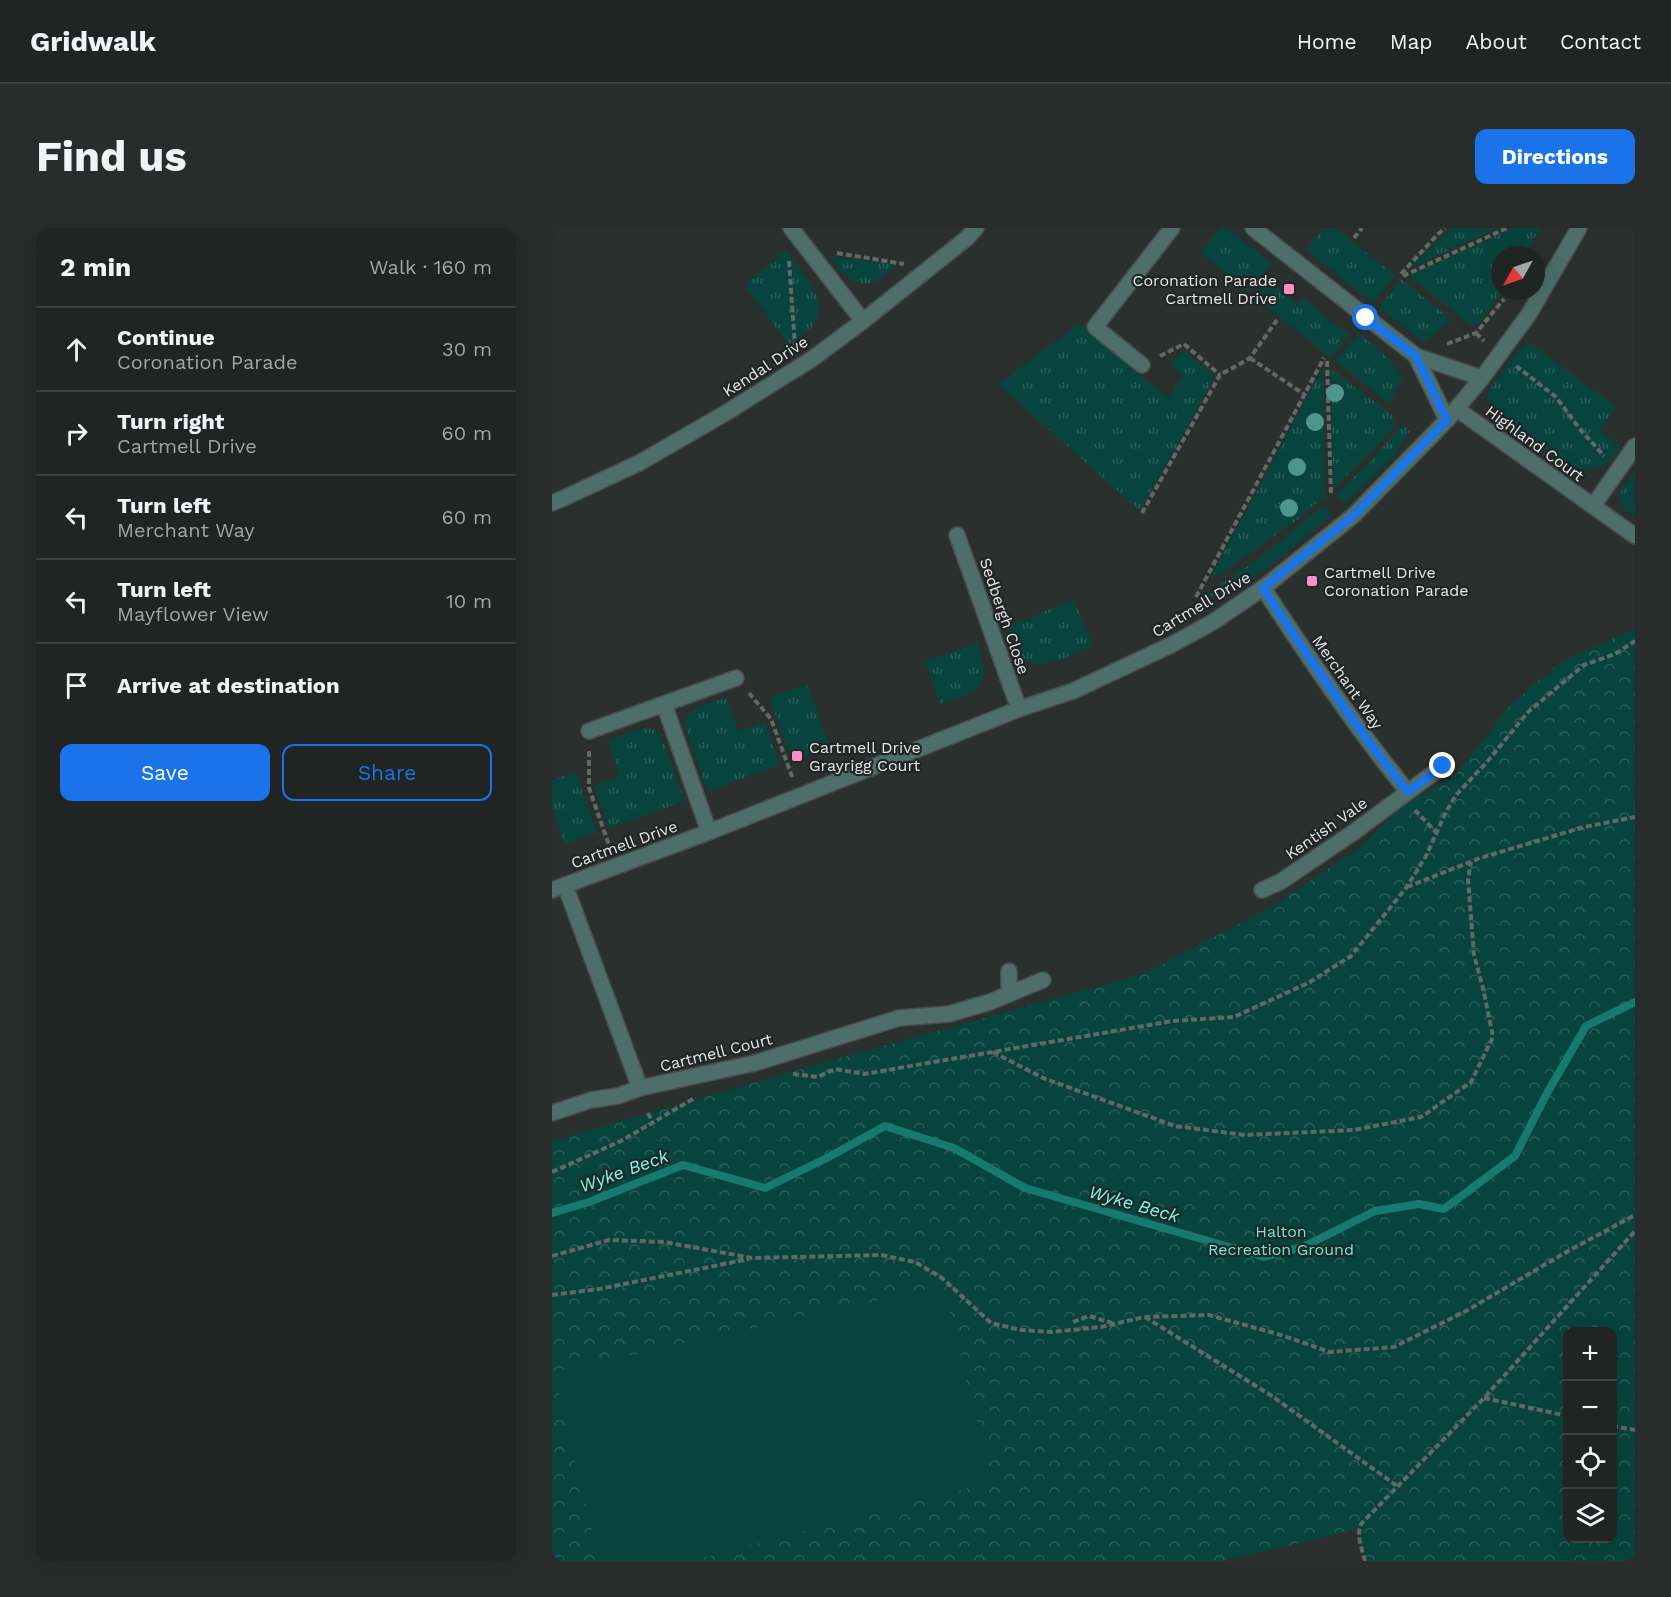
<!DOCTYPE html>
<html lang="en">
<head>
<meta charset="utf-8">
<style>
  body { margin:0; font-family:"Work Sans",sans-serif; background:#282c2a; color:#f1f3f6 }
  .controls { position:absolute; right:18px; bottom:18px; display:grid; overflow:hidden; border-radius:12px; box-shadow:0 6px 24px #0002 }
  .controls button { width:54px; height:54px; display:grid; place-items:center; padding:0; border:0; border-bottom:2px solid #3d4140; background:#202422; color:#f1f3f6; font:30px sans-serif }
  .compass { position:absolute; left:939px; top:18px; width:54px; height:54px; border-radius:50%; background:#202422; box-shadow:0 6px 24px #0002; rotate:230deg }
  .stop { position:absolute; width:18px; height:18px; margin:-14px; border:4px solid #1a73e8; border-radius:50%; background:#fff }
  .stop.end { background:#1a73e8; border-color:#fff; box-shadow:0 2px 6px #0008 }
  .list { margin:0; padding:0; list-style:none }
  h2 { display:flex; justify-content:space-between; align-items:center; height:78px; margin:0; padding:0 24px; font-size:26px }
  h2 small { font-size:20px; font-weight:400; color:#a2a4a5 }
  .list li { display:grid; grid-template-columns:39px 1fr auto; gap:18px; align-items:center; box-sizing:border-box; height:84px; padding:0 24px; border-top:2px solid #3d4140 }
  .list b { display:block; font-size:22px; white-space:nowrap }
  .list p { margin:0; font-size:20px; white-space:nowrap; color:#a2a4a5 }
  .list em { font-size:20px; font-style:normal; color:#a2a4a5 }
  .actions { display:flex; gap:12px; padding:18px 24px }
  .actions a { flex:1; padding:14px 0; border:2px solid #1a73e8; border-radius:12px; text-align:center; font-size:21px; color:#1a73e8 }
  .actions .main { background:#1a73e8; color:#fff }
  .icon { flex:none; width:33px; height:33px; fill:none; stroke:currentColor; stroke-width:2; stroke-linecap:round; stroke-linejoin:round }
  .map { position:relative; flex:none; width:1083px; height:1333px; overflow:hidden; border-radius:12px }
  header { display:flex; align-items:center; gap:36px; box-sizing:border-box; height:84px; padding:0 30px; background:#202422; border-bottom:2px solid #3d4140 }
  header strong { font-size:28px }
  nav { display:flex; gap:33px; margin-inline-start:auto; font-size:21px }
  .intro { display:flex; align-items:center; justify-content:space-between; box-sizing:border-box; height:144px; padding:0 36px }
  h1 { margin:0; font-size:42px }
  .button { padding:15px 27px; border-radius:12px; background:#1a73e8; color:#fff; font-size:21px; font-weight:700 }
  main { display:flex; gap:36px; padding:0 36px }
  aside { flex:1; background:#202422; border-radius:12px; box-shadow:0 6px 24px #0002 }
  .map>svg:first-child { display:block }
  .grass { fill:url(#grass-tufts) }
  .park { fill:url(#park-crowns); fill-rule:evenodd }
  .garden { fill:#07443d }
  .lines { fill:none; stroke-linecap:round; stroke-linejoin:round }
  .stream { stroke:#177a6f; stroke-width:8 }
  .minor-casing { stroke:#484d4b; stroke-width:18 }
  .path { stroke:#626866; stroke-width:4; stroke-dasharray:6 3; stroke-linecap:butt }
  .minor { stroke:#4d6e69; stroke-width:15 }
  .tree { fill:#4d968c }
  .route { stroke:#1a73e8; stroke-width:8 }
  .poi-dot { fill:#fc8fc1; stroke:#202625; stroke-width:2 }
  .labels { text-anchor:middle; stroke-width:4.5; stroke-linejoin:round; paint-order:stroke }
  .poi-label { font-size:16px; fill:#e3e7e6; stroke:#202625; text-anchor:start }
  .street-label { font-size:16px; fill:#e3e7e6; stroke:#202625 }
  .park-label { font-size:16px; fill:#69ead9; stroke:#202625 }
  .water-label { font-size:18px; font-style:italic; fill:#79f9e8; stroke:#202625 }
</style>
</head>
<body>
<header>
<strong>Gridwalk</strong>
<nav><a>Home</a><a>Map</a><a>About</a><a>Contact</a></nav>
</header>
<div class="intro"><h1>Find us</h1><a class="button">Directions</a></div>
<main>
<aside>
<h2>2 min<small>Walk · 160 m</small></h2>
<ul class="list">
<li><svg class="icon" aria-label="ahead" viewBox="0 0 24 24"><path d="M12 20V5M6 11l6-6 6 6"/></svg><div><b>Continue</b><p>Coronation Parade</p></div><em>30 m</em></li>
<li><svg class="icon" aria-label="right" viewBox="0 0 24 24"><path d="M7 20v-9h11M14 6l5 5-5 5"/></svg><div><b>Turn right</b><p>Cartmell Drive</p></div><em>60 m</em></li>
<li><svg class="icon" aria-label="left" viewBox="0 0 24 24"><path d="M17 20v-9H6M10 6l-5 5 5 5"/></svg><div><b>Turn left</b><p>Merchant Way</p></div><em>60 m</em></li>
<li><svg class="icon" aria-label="left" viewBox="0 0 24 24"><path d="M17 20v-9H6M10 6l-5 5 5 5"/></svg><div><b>Turn left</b><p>Mayflower View</p></div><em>10 m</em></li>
<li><svg class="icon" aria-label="arrive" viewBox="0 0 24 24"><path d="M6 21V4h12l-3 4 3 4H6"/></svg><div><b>Arrive at destination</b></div></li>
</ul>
<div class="actions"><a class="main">Save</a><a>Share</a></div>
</aside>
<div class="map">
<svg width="1083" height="1333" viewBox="0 0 1083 1333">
  <defs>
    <pattern id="grass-tufts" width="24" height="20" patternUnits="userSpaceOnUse" patternTransform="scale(1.5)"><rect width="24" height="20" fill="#07443d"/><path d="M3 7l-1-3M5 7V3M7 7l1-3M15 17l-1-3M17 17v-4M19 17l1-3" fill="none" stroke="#2b5f59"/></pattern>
    <pattern id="park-crowns" width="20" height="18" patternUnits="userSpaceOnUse" patternTransform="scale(1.5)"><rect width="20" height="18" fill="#07443d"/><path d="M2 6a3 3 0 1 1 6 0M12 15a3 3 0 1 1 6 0" fill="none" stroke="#2b5f59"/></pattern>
  </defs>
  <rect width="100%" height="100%" fill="#2a302e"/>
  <!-- grass -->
  <g class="grass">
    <path d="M 669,0 L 675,0 L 720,36 L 697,64 L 649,25 Z"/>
    <path d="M 772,0 L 783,0 L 843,47 L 821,75 L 754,22 Z"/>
    <path d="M 900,0 L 945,0 L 856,41 Z"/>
    <path d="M 961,0 L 988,0 L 973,27 L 948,27 L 948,63 L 950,63 L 926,96 L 920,98 L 857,48 Z"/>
    <path d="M 234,22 C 248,43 282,75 259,100 C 253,107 244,112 236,116 L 193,57 Z"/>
    <path d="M 277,28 L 345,37 C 339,42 333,48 327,52 C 304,64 289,43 277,28 Z"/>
    <path d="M 717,51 L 745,77 L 751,70 L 797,107 L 779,130 L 703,69 Z"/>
    <path d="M 849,51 L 900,92 L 871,114 L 827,79 Z"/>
    <path d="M 527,96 L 616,170 L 632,148 L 619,136 L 631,122 L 663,149 L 588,283 L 446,156 Z"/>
    <path d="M 807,105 C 823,119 840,131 851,150 L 837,176 L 784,133 Z"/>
    <path d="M 975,113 L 1064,179 L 1047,202 L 1068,218 C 1064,223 1061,230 1056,234 C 1045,244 1026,241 1013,238 C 1001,228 936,181 935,171 C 934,160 967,124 975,113 Z"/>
    <path d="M 771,140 L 773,268 L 745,292 L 663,350 L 660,347 Z"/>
    <path d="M 779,141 L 839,186 L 843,197 L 812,231 L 781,261 Z"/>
    <path d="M 851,196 L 858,203 L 842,228 L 794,275 L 785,266 L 817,235 Z"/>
    <path d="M 1083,245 L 1083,290 L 1072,280 L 1067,269 L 1071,259 Z"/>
    <path d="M 772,277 L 780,287 L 718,338 L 669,370 L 652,367 L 710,328 Z"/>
    <path d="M 521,371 L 541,417 C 520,426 486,448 466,426 C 460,419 458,408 455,400 Z"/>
    <path d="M 425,415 C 440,458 429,463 389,476 L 373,433 Z"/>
    <path d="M 255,457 L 278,519 L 241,533 L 217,470 Z"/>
    <path d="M 174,470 L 186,503 L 213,494 L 228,537 L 156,563 L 134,500 C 129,479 159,475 174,470 Z"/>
    <path d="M 91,500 L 101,501 L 109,508 L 133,573 L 57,600 L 42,558 L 68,549 L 56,513 Z"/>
    <path d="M 24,544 L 45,604 L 13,616 L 0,581 L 0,552 Z"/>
  </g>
  <!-- park -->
  <path class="park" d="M 1083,401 L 1083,1333 L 815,1333 L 806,1301 L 670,1333 L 0,1333 L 0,913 L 274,834 L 591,746 L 723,677 L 808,619 L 849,580 L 903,548 L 958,477 L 1009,434 ZM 1016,1104 L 1060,1104 L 1060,1310 L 1016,1310 Z"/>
  <!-- garden -->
  <path class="garden" d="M 391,1058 L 440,1254 L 138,1333 L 47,1333 L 2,1144 Z"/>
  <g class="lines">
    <!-- stream -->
    <path class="stream" d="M 0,985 L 37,974 L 131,937 L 213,960 L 275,930 L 333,898 L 402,920 L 473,960 L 712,1029 L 751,1019 L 823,983 L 867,976 L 892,981 L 963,928 L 994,867 L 1034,798 L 1083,774"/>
    <defs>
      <g id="minor">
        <path d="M 239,0 L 311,93"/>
        <path d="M 701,0 L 864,128 L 930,150"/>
        <path d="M 864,128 L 895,192"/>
        <path d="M 590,137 L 543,99 L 620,0"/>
        <path d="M 905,181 L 1083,308"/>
        <path d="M 0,275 L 12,270 L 87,235 L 172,186 L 260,131 L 311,93 L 415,10 L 424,0"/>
        <path d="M 1041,278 L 1083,218"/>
        <path d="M 405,307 L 467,481"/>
        <path d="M 711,360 C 757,430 803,499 856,564"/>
        <path d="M 112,476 L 157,604"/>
        <path d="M 37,503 L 184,450"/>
        <path d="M 13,657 L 88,860 L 203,835 L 347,790 L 397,786 L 438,774 L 457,766"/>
        <path d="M 0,662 L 157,604 L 467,481 L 521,463 L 619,417 L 661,394 L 711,360 L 801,288 L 895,192 L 930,150 L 977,86 L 1027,0"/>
        <path d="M 710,662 L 728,654 L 802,604 L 891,538"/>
        <path d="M 457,743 L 457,766 L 491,752"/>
        <path d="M 0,885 L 39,872 L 66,868 L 88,860"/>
      </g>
    </defs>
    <!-- minor casing -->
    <use href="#minor" class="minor-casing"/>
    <!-- path -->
    <g class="path">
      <path d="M 802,10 L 810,0"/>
      <path d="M 285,25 L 352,36"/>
      <path d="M 237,33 L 243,118"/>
      <path d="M 849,46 L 886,6 L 893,0"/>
      <path d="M 851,48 L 955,0"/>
      <path d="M 924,105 L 932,113"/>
      <path d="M 895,116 L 924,105 L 952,71"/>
      <path d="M 608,128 L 632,116 L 668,147"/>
      <path d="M 698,130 L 753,167"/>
      <path d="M 775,133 L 779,268"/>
      <path d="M 964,138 L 1004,169 L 1027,200 L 1052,228"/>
      <path d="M 590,285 L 668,147 L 698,130 L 725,92"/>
      <path d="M 644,369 L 772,130"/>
      <path d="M 197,465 L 219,491 L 241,551"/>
      <path d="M 37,523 L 37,560 L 58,620"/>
      <path d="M 863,582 L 885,605"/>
      <path d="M 855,659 L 928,630 L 1032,599 L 1083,589"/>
      <path d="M 441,824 L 491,850 L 623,898 L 693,907 L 802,902 L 869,889 L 919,854 L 941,809 L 931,760 L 922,727 L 916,651 L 919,634"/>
      <path d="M 241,846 L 266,849 L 283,841 L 312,846 L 621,793 L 682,789 L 758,754 L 799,728 L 854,660 L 874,628 L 894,584 L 904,567 L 935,534 L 976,484 L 1032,437 L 1063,426 L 1083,413"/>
      <path d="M 96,885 L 100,894"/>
      <path d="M 0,944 L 69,913 L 141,871"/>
      <path d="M 0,1028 L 57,1012 L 112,1014 L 200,1030 L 329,1027 L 363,1034 L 390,1050 L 439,1095 L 469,1102 L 499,1104 L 549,1099 L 592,1089 L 657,1087 L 729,1107 L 778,1124 L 842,1119 L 914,1083 L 1016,1023 L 1083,987"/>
      <path d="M 0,1067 L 47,1061 L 197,1031"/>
      <path d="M 593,1089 L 720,1168 L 845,1258"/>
      <path d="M 521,1094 L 537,1088 L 560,1095"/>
      <path d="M 932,1170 L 1016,1188"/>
      <path d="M 1060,1198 L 1083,1202"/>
      <path d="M 813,1333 C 810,1321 804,1307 809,1296 L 932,1170 L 1083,1003"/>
    </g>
    <!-- minor -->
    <use href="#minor" class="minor"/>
  </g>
  <!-- trees -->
  <g class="tree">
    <circle cx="783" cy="165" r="9"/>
    <circle cx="763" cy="194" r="9"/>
    <circle cx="745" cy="239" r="9"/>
    <circle cx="737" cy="280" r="9"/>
  </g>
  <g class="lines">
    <!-- route -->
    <path class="route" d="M 814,90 L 864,128 L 895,192 L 801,288 L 711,360 C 757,430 803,499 856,564 L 891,538"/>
  </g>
  <!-- markers -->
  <g class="poi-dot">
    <rect x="731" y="55" width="12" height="12" rx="3"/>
    <rect x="754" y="347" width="12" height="12" rx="3"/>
    <rect x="239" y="522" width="12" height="12" rx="3"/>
  </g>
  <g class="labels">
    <!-- poi labels -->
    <g class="poi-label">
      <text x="725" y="58" text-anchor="end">Coronation Parade<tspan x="725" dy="18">Cartmell Drive</tspan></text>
      <text x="772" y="350">Cartmell Drive<tspan x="772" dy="18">Coronation Parade</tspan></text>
      <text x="257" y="525">Cartmell Drive<tspan x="257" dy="18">Grayrigg Court</tspan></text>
    </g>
    <!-- street labels -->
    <g class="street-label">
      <text transform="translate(213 138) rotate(-33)" y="6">Kendal Drive</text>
      <text transform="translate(983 215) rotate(36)" y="6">Highland Court</text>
      <text transform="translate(649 376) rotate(-31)" y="6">Cartmell Drive</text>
      <text transform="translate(453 388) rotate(71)" y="6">Sedbergh Close</text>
      <text transform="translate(796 454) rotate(55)" y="6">Merchant Way</text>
      <text transform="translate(774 600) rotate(-35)" y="6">Kentish Vale</text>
      <text transform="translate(72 616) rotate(-20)" y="6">Cartmell Drive</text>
      <text transform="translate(164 824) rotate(-14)" y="6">Cartmell Court</text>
    </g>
    <!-- park labels -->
    <g class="park-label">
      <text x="729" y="1009">Halton<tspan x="729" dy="18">Recreation Ground</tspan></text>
    </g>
    <!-- water labels -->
    <g class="water-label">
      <text transform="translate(72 943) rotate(-20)" y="6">Wyke Beck</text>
      <text transform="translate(582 976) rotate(16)" y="6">Wyke Beck</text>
    </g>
  </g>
</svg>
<div class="controls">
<button>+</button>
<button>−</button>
<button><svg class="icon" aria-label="locate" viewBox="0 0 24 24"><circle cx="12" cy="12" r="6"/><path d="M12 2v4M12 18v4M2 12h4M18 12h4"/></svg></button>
<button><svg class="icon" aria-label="layers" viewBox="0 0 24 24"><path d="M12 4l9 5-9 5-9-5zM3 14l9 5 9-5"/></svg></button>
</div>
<svg class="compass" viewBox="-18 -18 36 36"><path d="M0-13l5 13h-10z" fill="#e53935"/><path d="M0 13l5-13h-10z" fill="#a2a4a5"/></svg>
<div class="stop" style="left:814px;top:90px"></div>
<div class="stop end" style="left:891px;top:538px"></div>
</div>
</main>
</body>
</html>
